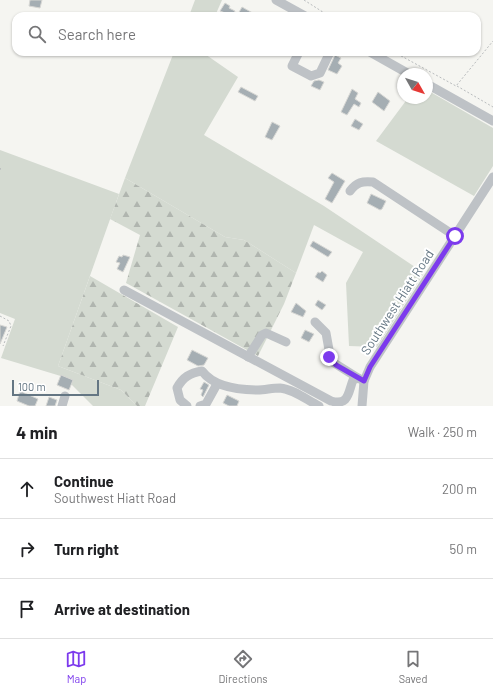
<!DOCTYPE html>
<html lang="en">
<head>
<meta charset="utf-8">
<style>
  body { margin:0; font-family:Barlow,sans-serif; background:#f6f6f6; color:#202124 }
  .compass { position:absolute; left:397px; top:68px; width:36px; height:36px; border-radius:50%; background:#fff; box-shadow:0 1px 3px #0004; rotate:129deg }
  .scale { position:absolute; left:12px; bottom:10px; width:87px; box-sizing:border-box; padding-left:4px; border:2px solid #647683; border-top:0; font-size:11px; line-height:14px; white-space:nowrap; color:#647683; -webkit-text-stroke:3px #fff; paint-order:stroke }
  .stop { position:absolute; width:12px; height:12px; margin:-9px; border:3px solid #7c3aed; border-radius:50%; background:#fff }
  .stop.end { background:#7c3aed; border-color:#fff; box-shadow:0 1px 4px #0008 }
  .list { margin:0; padding:0; list-style:none }
  h2 { display:flex; justify-content:space-between; align-items:center; height:52px; margin:0; padding:0 16px; font-size:17px }
  h2 small { font-size:13px; font-weight:400; color:#757577 }
  .list li { display:grid; grid-template-columns:26px 1fr auto; gap:12px; align-items:center; box-sizing:border-box; height:60px; padding:0 16px; border-top:1px solid #e0e0e0 }
  .list b { display:block; font-size:15px; white-space:nowrap }
  .list p { margin:0; font-size:13px; white-space:nowrap; color:#757577 }
  .list em { font-size:13px; font-style:normal; color:#757577 }
  .icon { flex:none; width:22px; height:22px; fill:none; stroke:currentColor; stroke-width:2; stroke-linecap:round; stroke-linejoin:round }
  .map { position:relative; flex:none; width:493px; height:406px; overflow:hidden }
  .search { position:absolute; background:#fff; box-shadow:0 1px 3px #0004; left:12px; right:12px; top:12px; height:44px; display:flex; align-items:center; gap:10px; box-sizing:border-box; padding:0 14px; border-radius:12px; color:#757577; font-size:15px }
  .sheet { height:232px; background:#fff }
  nav { display:flex; justify-content:space-around; align-items:center; box-sizing:border-box; height:56px; border-top:1px solid #e0e0e0; background:#fff; font-size:11px; color:#757577 }
  nav a { display:grid; justify-items:center; gap:2px }
  nav .on { color:#7c3aed }
  .map>svg:first-child { display:block }
  .grass { fill:#d4dad1 }
  .forest { fill:url(#forest-firs) }
  .building { fill:#a5aeb3; stroke:#d7d7d4 }
  .lines { fill:none; stroke-linecap:round; stroke-linejoin:round }
  .path { stroke:#b8bbbd; stroke-width:1; stroke-dasharray:2 2; stroke-linecap:butt }
  .minor { stroke:#bec2c6; stroke-width:9 }
  .route { stroke:#7c3aed; stroke-width:5 }
  .labels { text-anchor:middle; stroke-width:4; stroke-linejoin:round; paint-order:stroke }
  .street-label { font-size:13px; fill:#647683; stroke:#fff }
</style>
</head>
<body>
<div class="map">
<svg width="493" height="406" viewBox="0 0 493 406">
  <defs>
    <pattern id="forest-firs" width="22" height="20" patternUnits="userSpaceOnUse"><rect width="22" height="20" fill="#d4dad1"/><path d="M5 1l3.5 6h-7zM16 11l3.5 6h-7z" fill="#b0b5af"/></pattern>
  </defs>
  <rect width="100%" height="100%" fill="#f5f5f1"/>
  <!-- grass -->
  <g class="grass">
    <path d="M 195,0 L 222,0 L 215,16 L 189,16 Z"/>
    <path d="M 174,52 L 202,52 L 238,77 L 204,135 L 324,206 L 424,273 L 377,347 L 349,346 L 346,283 L 363,252 L 314,225 L 296,273 L 244,240 L 225,237 L 125,178 Z"/>
    <path d="M 427,90 L 493,128 L 493,166 L 474,196 L 376,141 L 408,98 L 427,98 Z"/>
    <path d="M 0,150 L 119,194 L 58,366 L 121,390 L 137,406 L 93,406 L 64,377 L 1,358 L 15,319 L 0,313 Z"/>
  </g>
  <!-- forest -->
  <g class="forest">
    <path d="M 125,178 L 225,237 L 244,240 L 296,273 L 284,304 L 258,356 L 126,283 L 140,235 L 110,219 Z"/>
    <path d="M 90,276 L 178,327 L 145,406 L 137,406 L 121,390 L 58,366 Z"/>
  </g>
  <!-- building -->
  <g class="building">
    <path d="M 30,0 L 42,0 L 40,8 L 29,6 Z"/>
    <path d="M 225,3 L 230,6 L 229,8 L 235,11 L 233,16 L 220,11 Z"/>
    <path d="M 242,7 L 258,16 L 240,16 L 238,14 Z"/>
    <path d="M 335,55 L 341,58 L 338,63 L 342,66 L 337,74 L 328,70 Z"/>
    <path d="M 319,80 L 324,82 L 320,90 L 311,86 L 314,81 Z"/>
    <path d="M 241,87 L 258,96 L 255,101 L 238,92 Z"/>
    <path d="M 352,89 L 358,93 L 355,99 L 361,103 L 359,107 L 354,104 L 347,115 L 341,112 Z"/>
    <path d="M 378,92 L 390,101 L 384,111 L 372,102 Z"/>
    <path d="M 355,119 L 363,124 L 359,130 L 351,126 Z"/>
    <path d="M 272,122 L 280,126 L 272,140 L 265,137 Z"/>
    <path d="M 332,173 L 345,181 L 332,203 L 325,199 L 334,182 L 328,178 Z"/>
    <path d="M 371,194 L 386,201 L 382,209 L 380,210 L 367,203 Z"/>
    <path d="M 313,241 L 332,252 L 328,257 L 310,246 Z"/>
    <path d="M 123,255 L 130,257 L 123,272 L 117,269 L 120,263 L 116,262 L 119,256 L 122,257 Z"/>
    <path d="M 322,271 L 327,275 L 323,282 L 315,277 L 318,272 L 320,273 Z"/>
    <path d="M 318,300 L 326,305 L 322,310 L 315,305 Z"/>
    <path d="M 296,303 L 306,311 L 303,317 L 291,312 Z"/>
    <path d="M 0,325 L 7,327 L 0,344 Z"/>
    <path d="M 305,330 L 314,334 L 309,342 L 301,338 Z"/>
    <path d="M 192,350 L 208,358 L 204,365 L 198,366 L 187,360 Z"/>
    <path d="M 61,375 L 73,380 L 69,390 L 57,385 Z"/>
    <path d="M 204,382 L 209,385 L 203,397 L 201,395 L 203,390 L 200,389 Z"/>
    <path d="M 20,391 L 38,399 L 35,406 L 29,406 L 17,401 Z"/>
    <path d="M 227,395 L 239,401 L 237,406 L 229,406 L 223,403 Z"/>
    <path d="M 49,397 L 57,400 L 55,406 L 46,406 Z"/>
  </g>
  <g class="lines">
    <!-- path -->
    <g class="path">
      <path d="M 304,0 L 329,16"/>
      <path d="M 394,52 L 456,86 L 493,41"/>
      <path d="M 457,86 L 493,107"/>
      <path d="M 0,170 L 1,167"/>
      <path d="M 0,316 L 9,321 L 11,326 L 3,346"/>
    </g>
    <!-- minor -->
    <g class="minor">
      <path d="M 276,0 L 305,16"/>
      <path d="M 299,52 L 292,66 L 311,76 L 320,73 L 330,52"/>
      <path d="M 370,52 L 409,74"/>
      <path d="M 427,84 L 493,121"/>
      <path d="M 350,191 C 357,182 362,181 373,182 L 455,236"/>
      <path d="M 124,290 L 331,401 C 349,406 348,393 353,380 L 358,378 L 364,381"/>
      <path d="M 315,322 L 326,333 L 331,361 L 358,378"/>
      <path d="M 248,357 L 262,335 L 266,333 L 286,342"/>
      <path d="M 62,406 L 65,396"/>
      <path d="M 187,406 L 180,400 L 177,388 C 183,377 190,373 202,371 C 214,387 239,390 258,390 C 265,390 272,388 280,388 C 293,389 307,400 319,406"/>
      <path d="M 200,406 L 206,404 L 217,384"/>
      <path d="M 362,406 L 364,381 L 370,367 L 493,177"/>
    </g>
  </g>
  <g class="lines">
    <!-- route -->
    <path class="route" d="M 329,357 L 336,365 L 364,381 L 370,367 L 455,236"/>
  </g>
  <g class="labels">
    <!-- street labels -->
    <g class="street-label">
      <text transform="translate(397 302) rotate(-57)" y="5">Southwest Hiatt Road</text>
    </g>
  </g>
</svg>
<svg class="compass" viewBox="-18 -18 36 36"><path d="M0-13l5 13h-10z" fill="#e53935"/><path d="M0 13l5-13h-10z" fill="#757577"/></svg>
<div class="scale">100 m</div>
<div class="stop" style="left:455px;top:236px"></div>
<div class="stop end" style="left:329px;top:357px"></div>
<div class="search"><svg class="icon" aria-label="search" viewBox="0 0 24 24"><circle cx="10" cy="10" r="6"/><path d="M15 15l6 6"/></svg>Search here</div>
</div>
<section class="sheet">
<h2>4 min<small>Walk · 250 m</small></h2>
<ul class="list">
<li><svg class="icon" aria-label="ahead" viewBox="0 0 24 24"><path d="M12 20V5M6 11l6-6 6 6"/></svg><div><b>Continue</b><p>Southwest Hiatt Road</p></div><em>200 m</em></li>
<li><svg class="icon" aria-label="right" viewBox="0 0 24 24"><path d="M7 20v-9h11M14 6l5 5-5 5"/></svg><div><b>Turn right</b></div><em>50 m</em></li>
<li><svg class="icon" aria-label="arrive" viewBox="0 0 24 24"><path d="M6 21V4h12l-3 4 3 4H6"/></svg><div><b>Arrive at destination</b></div></li>
</ul>
</section>
<nav>
<a class="on"><svg class="icon" aria-label="map" viewBox="0 0 24 24"><path d="M3 6l6-2 6 2 6-2v14l-6 2-6-2-6 2zM9 4v14M15 6v14"/></svg>Map</a>
<a><svg class="icon" aria-label="directions" viewBox="0 0 24 24"><path d="M12 3l9 9-9 9-9-9zM9 14v-3h6M13 9l2 2-2 2"/></svg>Directions</a>
<a><svg class="icon" aria-label="saved" viewBox="0 0 24 24"><path d="M7 4h10v16l-5-4-5 4z"/></svg>Saved</a>
</nav>
</body>
</html>
